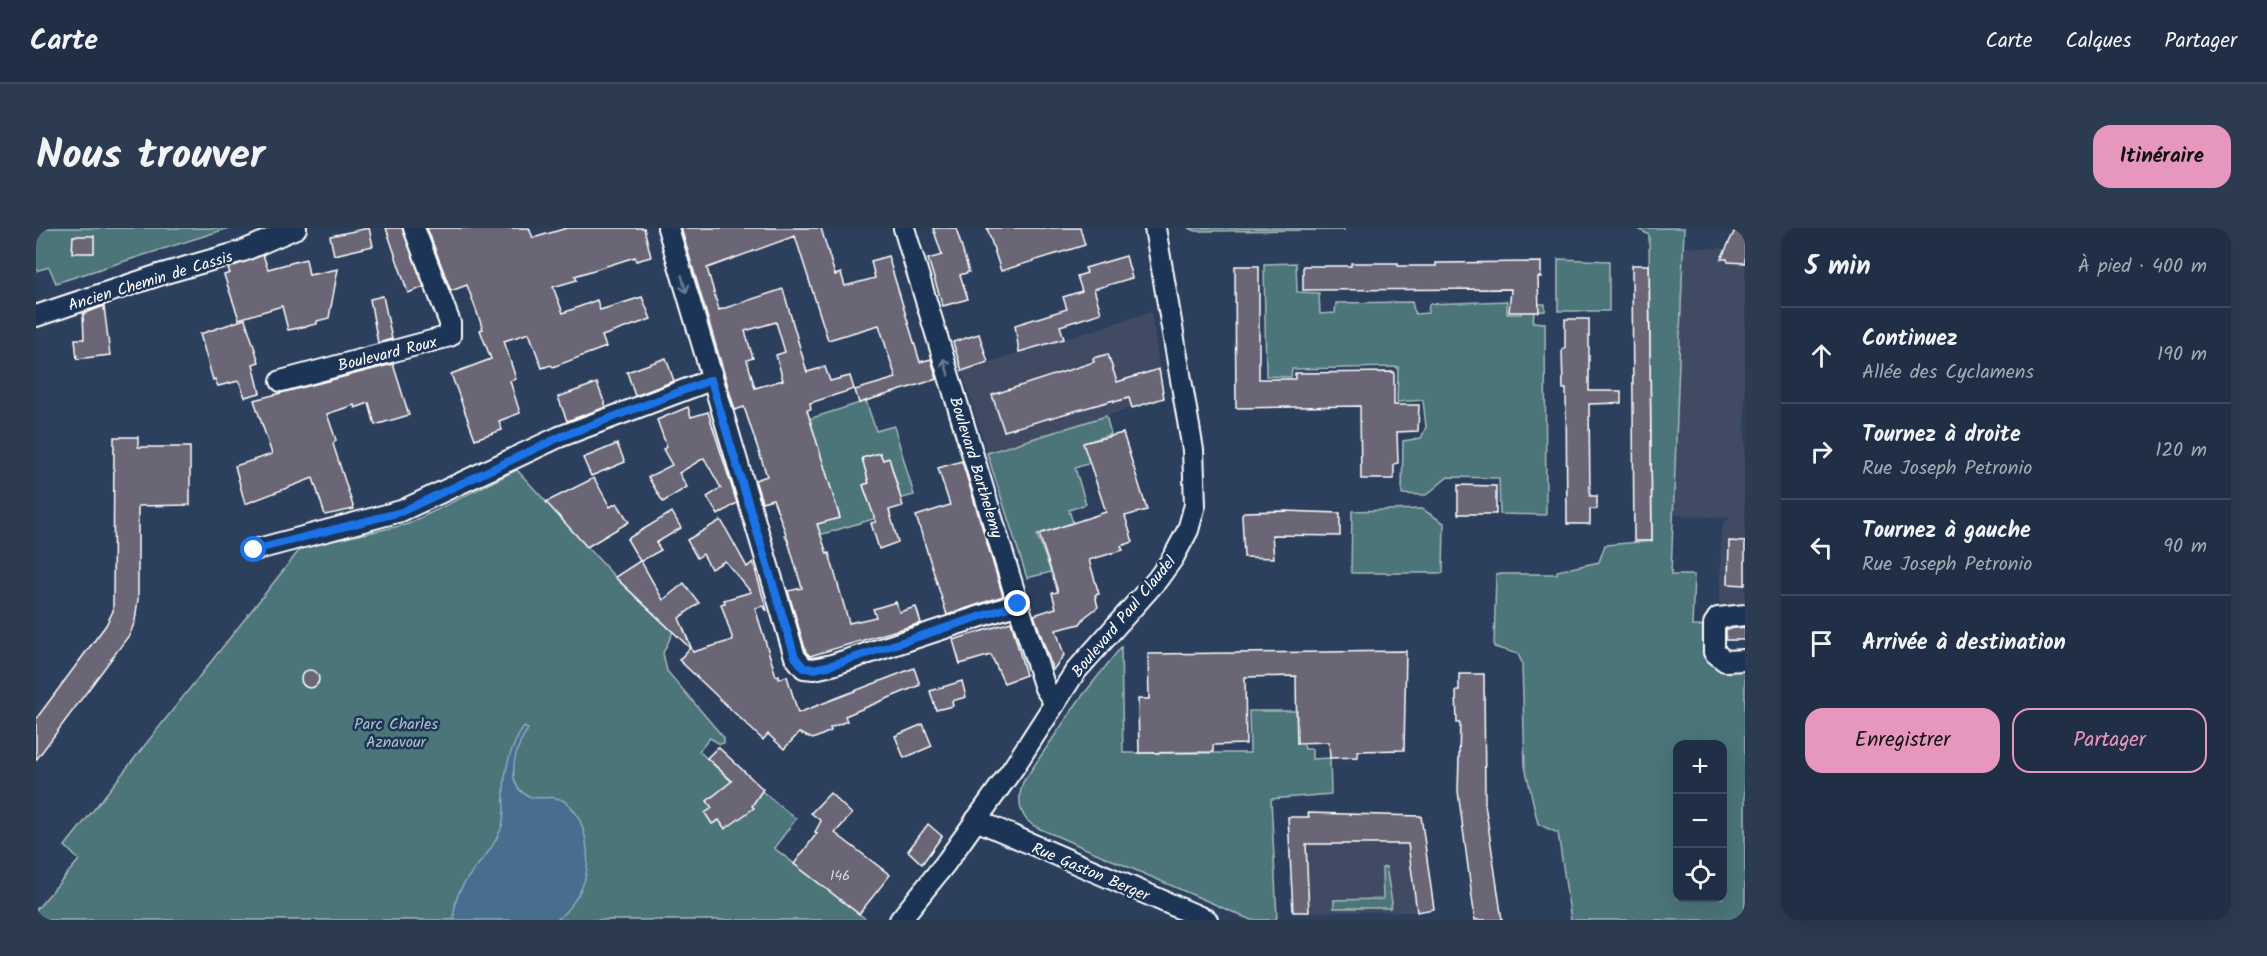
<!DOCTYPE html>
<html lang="fr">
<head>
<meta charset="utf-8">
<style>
  body { margin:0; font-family:Kalam,sans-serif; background:#2d3b51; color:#f1f3f6 }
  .controls { position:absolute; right:18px; bottom:18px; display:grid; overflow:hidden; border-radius:12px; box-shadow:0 6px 24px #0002 }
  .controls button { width:54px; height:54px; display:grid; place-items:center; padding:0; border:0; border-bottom:2px solid #3e4a5f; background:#212f46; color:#f1f3f6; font:30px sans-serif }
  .stop { position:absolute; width:18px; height:18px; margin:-14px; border:4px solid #1a73e8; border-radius:50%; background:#fff }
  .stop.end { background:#1a73e8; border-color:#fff; box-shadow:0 2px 6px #0008 }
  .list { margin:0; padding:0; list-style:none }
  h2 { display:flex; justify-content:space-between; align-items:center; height:78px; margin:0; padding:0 24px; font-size:26px }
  h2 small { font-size:20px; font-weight:400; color:#a2a9b3 }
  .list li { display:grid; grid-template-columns:39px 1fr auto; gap:18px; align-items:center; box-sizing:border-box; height:96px; padding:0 24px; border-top:2px solid #3e4a5f }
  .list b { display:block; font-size:22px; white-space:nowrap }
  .list p { margin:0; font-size:20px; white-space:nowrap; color:#a2a9b3 }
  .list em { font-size:20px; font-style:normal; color:#a2a9b3 }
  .actions { display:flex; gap:12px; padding:18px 24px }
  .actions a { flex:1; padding:14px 0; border:2px solid #e797bd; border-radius:18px; text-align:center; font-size:21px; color:#e797bd }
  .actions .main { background:#e797bd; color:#111 }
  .icon { flex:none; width:33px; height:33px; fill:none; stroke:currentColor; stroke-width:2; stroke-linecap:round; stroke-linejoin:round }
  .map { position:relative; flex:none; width:1709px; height:692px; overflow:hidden; border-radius:18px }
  header { display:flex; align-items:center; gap:36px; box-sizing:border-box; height:84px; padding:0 30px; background:#212f46; border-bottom:2px solid #3e4a5f }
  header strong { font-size:28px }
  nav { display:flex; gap:33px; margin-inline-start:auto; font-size:21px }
  .intro { display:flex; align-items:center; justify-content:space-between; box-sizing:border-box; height:144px; padding:0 36px }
  h1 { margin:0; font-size:42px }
  .button { padding:15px 27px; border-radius:18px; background:#e797bd; color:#111; font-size:21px; font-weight:700 }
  main { display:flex; gap:36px; padding:0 36px }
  aside { flex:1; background:#212f46; border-radius:18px; box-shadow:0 6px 24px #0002 }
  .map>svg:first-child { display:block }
  .built { fill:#3f4b64 }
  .green { fill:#4c7579; stroke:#a6babc; stroke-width:1.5; fill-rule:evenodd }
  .water { fill:#476d8f; stroke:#91a7bc; stroke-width:1.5 }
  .building { fill:#6a6676; stroke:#fff; stroke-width:1.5; fill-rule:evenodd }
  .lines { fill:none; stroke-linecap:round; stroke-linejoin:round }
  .minor-casing { stroke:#fff; stroke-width:24 }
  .minor { stroke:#1d3557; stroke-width:20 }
  .oneway { stroke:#6c7c92 }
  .route { stroke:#1a73e8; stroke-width:8 }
  .labels { text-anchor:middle; stroke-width:5; stroke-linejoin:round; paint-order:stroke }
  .number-label { font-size:14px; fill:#dad9dd }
  .street-label { font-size:16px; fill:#fff; stroke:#1d3557 }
  .park-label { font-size:16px; fill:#aec1c3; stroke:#1d3557 }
</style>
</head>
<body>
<header>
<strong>Carte</strong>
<nav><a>Carte</a><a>Calques</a><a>Partager</a></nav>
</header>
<div class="intro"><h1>Nous trouver</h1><a class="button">Itinéraire</a></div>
<main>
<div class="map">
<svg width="1709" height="692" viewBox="0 0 1709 692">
  <rect width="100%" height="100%" fill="#2c3f5d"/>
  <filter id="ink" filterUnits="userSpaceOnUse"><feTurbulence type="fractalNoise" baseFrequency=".0167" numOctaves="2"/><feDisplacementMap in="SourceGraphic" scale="12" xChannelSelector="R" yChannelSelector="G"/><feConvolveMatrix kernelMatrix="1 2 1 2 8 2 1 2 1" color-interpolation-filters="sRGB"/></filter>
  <g filter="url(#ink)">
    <!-- built -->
    <g class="built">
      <path d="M 1647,19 L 1709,21 L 1709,379 L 1684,377 L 1685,304 L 1688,294 L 1696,290 L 1638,287 Z"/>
      <path d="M 1115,84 L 1128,170 L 951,225 L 926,143 Z"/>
      <path d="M 1385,588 L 1398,681 L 1381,684 L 1257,684 L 1252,589 Z"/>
    </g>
    <!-- green -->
    <g class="green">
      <path d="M 0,0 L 193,0 L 20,55 L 13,39 L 0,43 Z"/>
      <path d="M 1152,0 L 1308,0 L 1308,2 L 1160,3 Z"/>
      <path d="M 1601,0 L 1648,0 L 1635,347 L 1658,347 L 1656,398 L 1671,398 L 1674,425 L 1709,441 L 1709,692 L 1535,692 L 1522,605 L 1502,596 L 1489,538 L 1486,435 L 1482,426 L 1458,419 L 1460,346 L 1521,346 L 1521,343 L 1563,334 L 1569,317 L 1616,313 L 1613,7 ZM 1642,516 L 1686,516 L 1686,670 L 1642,670 Z"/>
      <path d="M 1522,31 L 1573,33 L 1573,83 L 1522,83 Z"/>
      <path d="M 1260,35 L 1261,64 L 1283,65 L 1284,86 L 1299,85 L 1300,75 L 1376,74 L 1379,86 L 1392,85 L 1393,76 L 1471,73 L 1471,86 L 1485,86 L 1487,76 L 1509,76 L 1509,83 L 1498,84 L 1497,94 L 1509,95 L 1510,287 L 1464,286 L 1463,250 L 1412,249 L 1390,267 L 1366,266 L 1367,213 L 1385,210 L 1390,199 L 1387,172 L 1361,174 L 1362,139 L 1256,141 L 1255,149 L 1230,148 L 1228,36 Z"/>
      <path d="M 830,173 L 840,203 L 858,198 L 878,267 L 863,271 L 853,281 L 854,286 L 753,316 L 748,307 L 804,289 L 773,191 ZM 844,225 L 847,232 L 853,231 L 863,262 L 832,272 L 827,257 L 833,255 L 826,230 Z"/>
      <path d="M 1070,188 L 1075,206 L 1048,215 L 1054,235 L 1039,240 L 1050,276 L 1033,282 L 1037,295 L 1001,307 L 1015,344 L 991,350 L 951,225 Z"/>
      <path d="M 481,242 L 579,349 L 637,404 L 627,425 L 631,443 L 688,510 L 688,515 L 684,516 L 674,510 L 663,523 L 698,556 L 723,561 L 760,591 L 738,620 L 831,692 L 0,692 L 0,682 L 43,632 L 29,618 L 265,320 L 372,296 Z"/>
      <path d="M 1386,281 L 1408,295 L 1407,345 L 1315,345 L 1316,283 Z"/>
      <path d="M 1085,419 L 1087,525 L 1214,525 L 1213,483 L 1260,483 L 1261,515 L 1268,516 L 1269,521 L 1276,521 L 1276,531 L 1294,530 L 1295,566 L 1235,571 L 1241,689 L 1239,692 L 1215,692 L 1002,600 C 982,591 981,572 987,554 L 1043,472 Z"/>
      <path d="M 1350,639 L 1356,675 L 1354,680 L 1298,680 L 1298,672 L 1347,671 L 1346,640 Z"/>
    </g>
    <!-- water -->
    <path class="water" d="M 488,499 L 492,501 C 479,518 466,561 496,569 C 507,572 517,566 528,573 C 551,588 557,634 546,659 C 541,671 531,683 521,692 L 418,692 C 416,651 451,638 465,601 C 470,588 467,577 468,564 C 468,542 475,517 488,499 Z"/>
    <!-- building -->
    <g class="building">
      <path d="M 333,0 L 337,18 L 298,27 L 294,8 Z"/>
      <path d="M 350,0 L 366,0 L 388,59 L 372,65 Z"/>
      <path d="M 391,0 L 493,0 L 497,10 L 531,0 L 608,0 L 615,29 L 600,33 L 599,29 L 539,48 L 541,52 L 517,59 L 527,85 L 561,72 L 564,82 L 606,69 L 615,91 L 566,108 L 570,119 L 517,139 L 515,137 L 506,140 L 493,105 L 468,113 L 480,151 L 474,153 L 484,185 L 463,193 L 466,202 L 439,211 L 415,146 L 455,131 L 444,102 L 447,101 L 431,57 L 415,63 Z"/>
      <path d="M 645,0 L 785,0 L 799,47 L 805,45 L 809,58 L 839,50 L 835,33 L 852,28 L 884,134 L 895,131 L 901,151 L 823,175 L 819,162 L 860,150 L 843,97 L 792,112 L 759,8 L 671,40 L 683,82 L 747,61 L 771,144 L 789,139 L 794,153 L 814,148 L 818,161 L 774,175 L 775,181 L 771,182 L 804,290 L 781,296 L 791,326 L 793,325 L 813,395 L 840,389 L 837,381 L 860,374 L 863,384 L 880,379 L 885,395 L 774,428 L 770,424 L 752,363 L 766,360 L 750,306 L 737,271 L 726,274 L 719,252 L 731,248 L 708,179 L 699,182 ZM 740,94 L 749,124 L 740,127 L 747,152 L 719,160 L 711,132 L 717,130 L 709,103 Z"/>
      <path d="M 897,0 L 920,0 L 933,44 L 924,47 L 932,71 L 907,78 L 892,31 L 906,27 Z"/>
      <path d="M 951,0 L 1044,0 L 1049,17 L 965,43 Z"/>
      <path d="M 1700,0 L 1709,0 L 1709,35 L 1692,34 L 1691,31 L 1685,31 Z"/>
      <path d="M 37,8 L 58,8 L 58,25 L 36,25 Z"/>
      <path d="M 227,27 L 232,41 L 270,31 L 273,47 L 302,41 L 293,90 L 281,93 L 281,96 L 252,102 L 246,78 L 203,91 L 188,47 L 194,45 L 192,40 Z"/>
      <path d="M 1090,28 L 1096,50 L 1058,61 L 1065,85 L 1024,98 L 1028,111 L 983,124 L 979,97 L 1031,81 L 1027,69 L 1046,63 L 1041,48 L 1051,45 L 1049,40 Z"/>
      <path d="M 1505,34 L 1505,49 L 1502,49 L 1503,84 L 1473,84 L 1475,61 L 1267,62 L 1267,38 L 1315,38 L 1315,35 L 1362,35 L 1362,38 L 1400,38 L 1400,35 Z"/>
      <path d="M 1596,37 L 1613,37 L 1616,313 L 1598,313 Z"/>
      <path d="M 1199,38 L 1223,38 L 1223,151 L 1259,151 L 1259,145 L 1358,144 L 1358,177 L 1383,177 L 1382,203 L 1361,204 L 1362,235 L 1358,236 L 1358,251 L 1325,251 L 1324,178 L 1200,180 Z"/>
      <path d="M 347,68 L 356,111 L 342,115 L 334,71 Z"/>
      <path d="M 68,78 L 74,127 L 41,131 L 39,111 L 48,111 L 47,86 Z"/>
      <path d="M 209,91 L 223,134 L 217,136 L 224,165 L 209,169 L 203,153 L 182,158 L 179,151 L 177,152 L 164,106 Z"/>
      <path d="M 1529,91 L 1553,91 L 1553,163 L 1585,163 L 1585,175 L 1553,176 L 1554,268 L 1561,268 L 1561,281 L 1554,281 L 1554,296 L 1531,296 L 1530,161 L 1527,161 L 1526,121 L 1529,121 Z"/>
      <path d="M 943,106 L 952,134 L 926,143 L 917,114 Z"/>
      <path d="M 1072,126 L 1081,154 L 1123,141 L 1128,170 L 1096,180 L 1093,170 L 1078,174 L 1078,172 L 968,203 L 956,167 L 1058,134 L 1057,130 Z"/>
      <path d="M 630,130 L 638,153 L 599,168 L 591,144 Z"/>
      <path d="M 357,136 L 373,187 L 339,197 L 333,175 L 319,180 L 318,177 L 291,186 L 300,212 L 297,216 L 318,281 L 289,287 L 277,250 L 209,276 L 199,238 L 236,226 L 218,172 Z"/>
      <path d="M 561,155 L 570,179 L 531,193 L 522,169 Z"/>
      <path d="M 652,179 L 655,189 L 672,184 L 701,275 L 682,287 L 671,269 L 685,260 L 668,230 L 643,245 L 651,259 L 627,274 L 612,249 L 636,237 L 627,221 L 631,219 L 621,192 Z"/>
      <path d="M 1087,205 L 1111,282 L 1089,288 L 1097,314 L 1085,318 L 1087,322 L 1053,332 L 1063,366 L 1059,367 L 1062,379 L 1049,389 L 1044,396 L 1020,402 L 1028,427 L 1017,442 L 998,387 L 1020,380 L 1016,365 L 1022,364 L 1003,306 L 1070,284 L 1047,215 Z"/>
      <path d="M 78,209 L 102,209 L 102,219 L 154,219 L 154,277 L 102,278 L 102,371 L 99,393 L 94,406 L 0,532 L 0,491 L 70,397 L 77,383 Z"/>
      <path d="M 581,216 L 589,234 L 555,248 L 547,230 Z"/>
      <path d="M 844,225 L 847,232 L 853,230 L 867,278 L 853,282 L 862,314 L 843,321 L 835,295 L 840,294 L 827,257 L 833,255 L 826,230 Z"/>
      <path d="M 926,233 L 967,368 L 911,387 L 880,288 L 914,277 L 902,240 Z"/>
      <path d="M 558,250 L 574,279 L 581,275 L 593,294 L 551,319 L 510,274 Z"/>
      <path d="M 1422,257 L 1460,258 L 1460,286 L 1422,286 Z"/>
      <path d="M 1248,283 L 1304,285 L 1304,308 L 1236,307 L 1238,330 L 1208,329 L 1206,286 L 1208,284 Z"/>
      <path d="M 636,284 L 645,300 L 620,315 L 625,322 L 605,333 L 627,372 L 648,355 L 663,375 L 643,390 L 657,424 L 697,412 L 685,376 L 689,375 L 688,372 L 715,364 L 689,333 L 675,341 L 667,326 L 661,330 L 651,312 L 685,292 L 711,339 L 717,334 L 731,383 L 727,378 L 719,380 L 740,448 L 743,447 L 743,451 L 751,448 L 762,485 L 878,440 L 884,457 L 809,488 L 811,493 L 794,500 L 795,503 L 777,511 L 763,505 L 748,521 L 732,506 L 727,512 L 643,432 L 654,420 L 579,349 L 604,333 L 591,311 Z"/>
      <path d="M 1693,313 L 1709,314 L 1709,357 L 1692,356 Z"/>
      <path d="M 975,394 L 990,447 L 968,455 L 955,427 L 924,436 L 917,412 Z"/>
      <path d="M 1709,399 L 1709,412 L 1690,412 L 1690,401 Z"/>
      <path d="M 1370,423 L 1368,522 L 1322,523 L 1322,529 L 1294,530 L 1293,514 L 1261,515 L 1260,448 L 1209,449 L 1210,516 L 1177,517 L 1177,524 L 1103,525 L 1102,471 L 1113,471 L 1112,426 Z"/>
      <circle cx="274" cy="451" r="9"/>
      <path d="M 1423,446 L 1448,446 L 1449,576 L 1466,692 L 1439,692 L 1422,563 L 1424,495 L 1421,495 L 1420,463 L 1423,463 Z"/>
      <path d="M 926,453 L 930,469 L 916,473 L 917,478 L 900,482 L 894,463 Z"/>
      <path d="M 887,496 L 896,518 L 868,530 L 859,508 Z"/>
      <path d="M 682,519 L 727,561 L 716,578 L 718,580 L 689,601 L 683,592 L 676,596 L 669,585 L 676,580 L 671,573 L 696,553 L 671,530 Z"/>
      <path d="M 794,565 L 816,586 L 799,605 L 854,647 L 823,686 L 758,636 L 781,605 L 779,604 L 785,593 L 775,585 Z"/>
      <path d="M 1272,585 L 1385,588 L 1398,681 L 1381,684 L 1372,616 L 1270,616 L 1273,684 L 1257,684 L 1252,589 L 1273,589 Z"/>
      <path d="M 892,596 L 906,608 L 886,636 L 872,623 Z"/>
    </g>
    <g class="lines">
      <defs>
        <g id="minor">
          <path d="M 632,0 L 759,429 L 768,440 L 778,441 L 796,437 L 982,376"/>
          <path d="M 868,0 L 982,376 L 1009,460 L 1019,475"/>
          <path d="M 0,88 L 126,46 L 207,23 L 260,0"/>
          <path d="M 245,153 L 414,108 L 414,95 L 378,0"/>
          <path d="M 218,322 L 365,283 L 523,209 L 675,152"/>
          <path d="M 1709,387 L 1682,390 L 1678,396 L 1678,424 L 1689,433 L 1709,432"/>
          <path d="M 940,592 L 1171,692"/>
          <path d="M 864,692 L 909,636 L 978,539 L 1039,444 L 1121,352 L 1137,330 L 1152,302 L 1159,277 L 1157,222 L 1119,0"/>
        </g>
      </defs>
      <!-- minor casing -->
      <use href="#minor" class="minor-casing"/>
      <!-- minor -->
      <use href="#minor" class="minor"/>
    </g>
    <!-- one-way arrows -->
    <defs><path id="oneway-shaft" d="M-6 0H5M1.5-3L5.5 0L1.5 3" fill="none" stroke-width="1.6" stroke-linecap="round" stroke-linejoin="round" transform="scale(1.5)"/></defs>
    <g class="oneway">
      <use href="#oneway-shaft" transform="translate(648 56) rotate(74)"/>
      <use href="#oneway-shaft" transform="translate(910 139) rotate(-107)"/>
    </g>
  </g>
  <g class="lines" filter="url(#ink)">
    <!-- route -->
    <path class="route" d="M 218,322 L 365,284 L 524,209 L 675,152 L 759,429 L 768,440 L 778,441 L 796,437 L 982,376"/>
  </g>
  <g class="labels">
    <!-- number labels -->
    <g class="number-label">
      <text x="804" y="652">146</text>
    </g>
    <!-- street labels -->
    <g class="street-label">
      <text transform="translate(114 52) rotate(-17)" y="6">Ancien Chemin de Cassis</text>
      <text transform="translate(351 125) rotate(-14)" y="6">Boulevard Roux</text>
      <text transform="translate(941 239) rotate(73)" y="6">Boulevard Barthelemy</text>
      <text transform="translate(1087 388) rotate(-50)" y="6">Boulevard Paul Claudel</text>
      <text transform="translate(1055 643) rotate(23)" y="6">Rue Gaston Berger</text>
    </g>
    <!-- park labels -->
    <g class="park-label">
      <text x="360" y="501">Parc Charles<tspan x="360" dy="18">Aznavour</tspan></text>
    </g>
  </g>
</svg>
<div class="controls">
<button>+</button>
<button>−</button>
<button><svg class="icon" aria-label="locate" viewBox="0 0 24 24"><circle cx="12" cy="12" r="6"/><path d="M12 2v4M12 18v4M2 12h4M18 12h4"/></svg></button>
</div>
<div class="stop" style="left:218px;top:322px"></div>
<div class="stop end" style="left:982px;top:376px"></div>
</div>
<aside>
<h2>5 min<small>À pied · 400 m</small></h2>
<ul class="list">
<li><svg class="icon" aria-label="ahead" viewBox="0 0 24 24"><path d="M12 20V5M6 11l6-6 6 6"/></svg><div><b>Continuez</b><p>Allée des Cyclamens</p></div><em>190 m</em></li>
<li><svg class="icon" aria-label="right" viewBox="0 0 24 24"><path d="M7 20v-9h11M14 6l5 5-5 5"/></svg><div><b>Tournez à droite</b><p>Rue Joseph Petronio</p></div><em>120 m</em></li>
<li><svg class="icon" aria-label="left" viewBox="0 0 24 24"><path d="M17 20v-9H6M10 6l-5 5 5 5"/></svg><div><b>Tournez à gauche</b><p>Rue Joseph Petronio</p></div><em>90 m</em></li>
<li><svg class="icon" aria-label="arrive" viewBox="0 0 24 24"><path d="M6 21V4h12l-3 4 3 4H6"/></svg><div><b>Arrivée à destination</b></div></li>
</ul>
<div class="actions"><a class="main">Enregistrer</a><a>Partager</a></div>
</aside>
</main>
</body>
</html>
